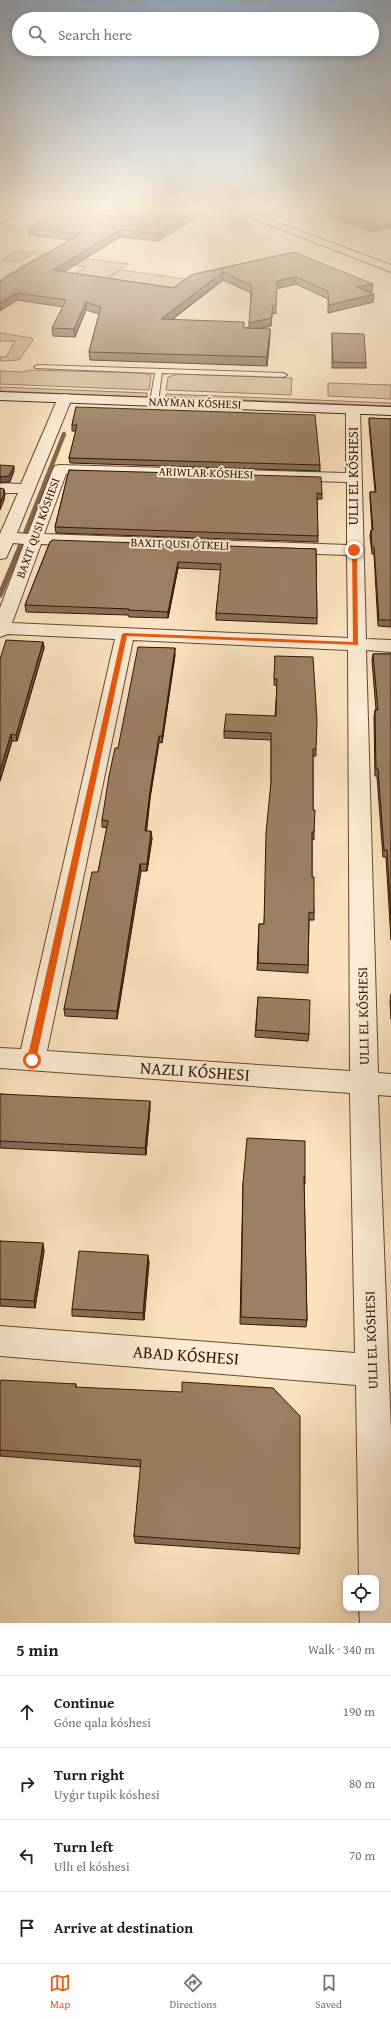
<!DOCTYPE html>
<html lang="en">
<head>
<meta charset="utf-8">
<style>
  body { margin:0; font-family:"Gentium Book Plus",serif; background:#f2f2f2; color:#202124 }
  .controls { position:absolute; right:12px; bottom:12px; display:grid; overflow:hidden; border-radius:8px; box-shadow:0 2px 6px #0003 }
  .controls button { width:36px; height:36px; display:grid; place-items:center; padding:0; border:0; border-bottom:1px solid #e0e0e0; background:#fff; color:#202124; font:20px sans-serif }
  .stop { position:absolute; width:12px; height:12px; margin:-9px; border:3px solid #ea580c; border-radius:50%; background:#fff }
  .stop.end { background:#ea580c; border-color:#fff; box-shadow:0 1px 4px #0008 }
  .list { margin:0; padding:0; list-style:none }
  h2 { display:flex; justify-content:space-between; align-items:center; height:52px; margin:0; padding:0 16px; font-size:17px }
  h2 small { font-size:13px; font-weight:400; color:#757577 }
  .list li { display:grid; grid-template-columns:26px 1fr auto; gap:12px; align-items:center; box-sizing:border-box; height:72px; padding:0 16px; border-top:1px solid #e0e0e0 }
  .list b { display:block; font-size:15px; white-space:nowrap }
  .list p { margin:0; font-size:13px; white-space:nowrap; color:#757577 }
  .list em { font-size:13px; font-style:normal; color:#757577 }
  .icon { flex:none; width:22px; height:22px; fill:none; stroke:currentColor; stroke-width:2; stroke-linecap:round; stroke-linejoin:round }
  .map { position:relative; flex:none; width:391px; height:1623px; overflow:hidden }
  .search { position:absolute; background:#fff; box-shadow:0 2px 6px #0003; left:12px; right:12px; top:12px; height:44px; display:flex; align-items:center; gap:10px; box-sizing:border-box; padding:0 14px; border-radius:22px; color:#757577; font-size:15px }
  .sheet { height:340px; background:#fff }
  nav { display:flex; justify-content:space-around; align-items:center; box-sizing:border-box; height:56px; border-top:1px solid #e0e0e0; background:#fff; font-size:11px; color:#757577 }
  nav a { display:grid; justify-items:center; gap:2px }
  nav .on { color:#ea580c }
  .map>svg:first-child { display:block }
  .green { fill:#d9bf9e; stroke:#886a51 }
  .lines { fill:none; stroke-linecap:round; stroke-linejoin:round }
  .stream-far1 { stroke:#83664e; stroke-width:4.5 }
  .stream { stroke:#83664e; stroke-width:5.5 }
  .lane-casing { stroke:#674832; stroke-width:2 }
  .street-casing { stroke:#674832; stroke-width:2 }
  .secondary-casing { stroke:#361504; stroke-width:2 }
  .primary-casing { stroke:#361504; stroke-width:2 }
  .lane { fill:#fcecd5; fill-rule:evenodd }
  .street { fill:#fcecd5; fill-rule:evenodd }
  .secondary { fill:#fcecd5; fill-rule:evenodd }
  .primary { fill:#fae2be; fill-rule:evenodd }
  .wall { fill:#866e57; stroke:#361504; fill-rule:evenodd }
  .shaded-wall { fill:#6d5a47; stroke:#361504 }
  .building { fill:#9c8065; stroke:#361504 }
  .route { fill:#ea580c }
  .labels { text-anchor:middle; stroke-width:4; stroke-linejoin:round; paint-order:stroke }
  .far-street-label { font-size:12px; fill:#361504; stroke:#fcecd5 }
  .street-label { font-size:14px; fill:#361504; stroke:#fcecd5 }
  .near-street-label { font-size:17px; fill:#361504; stroke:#fcecd5 }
</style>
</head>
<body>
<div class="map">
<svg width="391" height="1623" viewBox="0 0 391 1623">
  <rect width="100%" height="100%" fill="#fae2be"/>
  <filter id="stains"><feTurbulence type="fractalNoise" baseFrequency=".005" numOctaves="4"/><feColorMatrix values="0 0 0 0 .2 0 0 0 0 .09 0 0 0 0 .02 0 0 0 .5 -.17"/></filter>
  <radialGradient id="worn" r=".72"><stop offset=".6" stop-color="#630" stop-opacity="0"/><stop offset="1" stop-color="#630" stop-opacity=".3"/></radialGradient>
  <!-- green -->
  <g class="green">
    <path d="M 108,208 L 147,208 L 129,218 L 97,214 Z"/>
    <path d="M 23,251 L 36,252 L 19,262 L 2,260 L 14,252 Z"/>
    <path d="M 44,253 L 128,264 L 107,278 L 75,274 L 86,267 L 48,262 L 12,278 L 4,277 Z"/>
    <path d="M 121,270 L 185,279 L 169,291 L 104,281 Z"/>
    <path d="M 0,333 L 32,338 L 33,340 L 19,360 L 0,361 L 0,357 L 6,357 L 15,341 L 0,341 Z"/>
    <path d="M 30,370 L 142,373 L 151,375 L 149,390 L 0,384 L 0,371 L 23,372 Z"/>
    <path d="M 178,374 L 292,378 L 291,395 L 166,390 L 168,377 Z"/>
    <path d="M 328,383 L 391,385 L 391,399 L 328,396 Z"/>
    <path d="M 0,387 L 147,393 L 147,397 L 0,391 Z"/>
    <path d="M 166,394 L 391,403 L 391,406 L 166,397 Z"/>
  </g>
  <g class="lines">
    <!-- stream-far1 -->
    <path class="stream-far1" d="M 44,485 L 64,434"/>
    <!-- stream -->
    <g class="stream">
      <path d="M 26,532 L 45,484"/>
      <path d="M 0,595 L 21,545"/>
    </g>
    <defs>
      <path id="lane" d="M 38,365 L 283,373 L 287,375 L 283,377 L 162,373 L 158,402 L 154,404 L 150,402 L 155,373 L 36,368 L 34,367 Z"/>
      <g id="street">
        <path d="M 347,208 L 361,208 L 379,215 L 374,218 L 349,210 Z"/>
        <path d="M 65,394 L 70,395 L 72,398 L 17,533 L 28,534 L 53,469 L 55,466 L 60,465 L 346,473 L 346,410 L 348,407 L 358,407 L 360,410 L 366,639 L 391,640 L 391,652 L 366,650 L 378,1073 L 391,1074 L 391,1096 L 378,1095 L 391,1431 L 391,1623 L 360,1623 L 359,1608 L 376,1608 L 376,1578 L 359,1578 L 356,1385 L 0,1356 L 0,1326 L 355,1353 L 350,1093 L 0,1068 L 0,1048 L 21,1049 L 115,639 L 8,634 L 0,637 L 0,608 L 24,544 L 13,543 L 6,558 L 0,559 L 0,534 L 18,493 L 0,493 L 0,483 L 21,484 L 58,398 L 60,395 ZM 66,474 L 347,482 L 347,545 L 44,534 ZM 41,544 L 347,555 L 348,638 L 12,623 ZM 133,640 L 348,650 L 350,1071 L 47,1051 Z"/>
      </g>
      <g id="secondary">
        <path d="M 16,208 L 28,208 L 0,223 L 0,216 Z"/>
        <path d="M 0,392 L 391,407 L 391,415 L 0,400 Z"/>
      </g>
      <path id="primary" d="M 226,208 L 239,208 L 391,265 L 391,272 Z"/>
    </defs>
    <!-- lane casing -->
    <use href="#lane" class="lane-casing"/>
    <!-- street casing -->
    <use href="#street" class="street-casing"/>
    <!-- secondary casing -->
    <use href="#secondary" class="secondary-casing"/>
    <!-- primary casing -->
    <use href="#primary" class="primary-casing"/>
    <!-- lane -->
    <use href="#lane" class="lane"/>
    <!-- street -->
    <use href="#street" class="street"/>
    <!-- secondary -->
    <use href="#secondary" class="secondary"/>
    <!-- primary -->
    <use href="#primary" class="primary"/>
  </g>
  <!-- wall -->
  <g class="wall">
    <path d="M 200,208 L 200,215 L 158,241 L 120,237 L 63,272 L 174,288 L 191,275 L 294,252 L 372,291 L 368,292 L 373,302 L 328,313 L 328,299 L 296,284 L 276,288 L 276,314 L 272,313 L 271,326 L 259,329 L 270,329 L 267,366 L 90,360 L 89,352 L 99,314 L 86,310 L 75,337 L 53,336 L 52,328 L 63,307 L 17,300 L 0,281 L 70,240 L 29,235 L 28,228 L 132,219 ZM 223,280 L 251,293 L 249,328 L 172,320 Z"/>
    <path d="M 305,208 L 350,208 L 374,215 L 377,214 L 364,208 L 391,208 L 372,232 Z"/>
    <path d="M 332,333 L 366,363 L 366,368 L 332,368 Z"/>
    <path d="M 76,407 L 320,465 L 320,471 L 70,463 L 69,458 L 76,431 L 72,431 L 72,425 Z"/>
    <path d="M 369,418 L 391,419 L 391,627 L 378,626 L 374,554 L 372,554 L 370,536 L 371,530 L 372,530 L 370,498 L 370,492 L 375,492 L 369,424 Z"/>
    <path d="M 69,470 L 322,494 L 322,499 L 317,499 L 318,542 L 56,533 L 55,527 Z"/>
    <path d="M 50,542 L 316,549 L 317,624 L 216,620 L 216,613 L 221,570 L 178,568 L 168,618 L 129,617 L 128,615 L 26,612 L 25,605 Z"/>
    <path d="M 43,642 L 44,648 L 17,741 L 12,741 L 0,781 L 0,659 Z"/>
    <path d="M 373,654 L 391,654 L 391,940 L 386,857 L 383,857 L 377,776 L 375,776 L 374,717 L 375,710 L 376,710 L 372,660 Z"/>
    <path d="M 175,655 L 162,743 L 159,742 L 150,798 L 146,831 L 152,838 L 147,871 L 141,871 L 117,1019 L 65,1016 L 64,1009 L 98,872 L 107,828 L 102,827 L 102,820 L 118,748 Z"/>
    <path d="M 275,656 L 316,749 L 316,756 L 313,756 L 313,810 L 314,832 L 314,840 L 312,839 L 312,877 L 314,913 L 314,920 L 309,920 L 308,973 L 257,970 L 259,924 L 264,924 L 271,786 L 271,740 L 224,738 L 224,731 L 275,716 L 277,686 L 274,685 Z"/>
    <path d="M 391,994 L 391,1019 L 390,1002 Z"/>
    <path d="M 258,997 L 309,1034 L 308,1041 L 255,1037 Z"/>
    <path d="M 0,1094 L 150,1108 L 146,1155 L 0,1148 Z"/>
    <path d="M 305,1177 L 305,1184 L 304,1184 L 307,1320 L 306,1327 L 240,1324 L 243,1183 Z"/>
    <path d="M 0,1241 L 44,1251 L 35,1308 L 0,1306 Z"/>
    <path d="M 149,1262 L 144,1320 L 72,1316 L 72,1309 Z"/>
    <path d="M 76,1384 L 76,1387 L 300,1548 L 299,1554 L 135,1543 L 134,1536 L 141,1467 L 0,1456 L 0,1385 Z"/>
  </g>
  <!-- shaded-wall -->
  <g class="shaded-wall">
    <path d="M 200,208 L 200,215 L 158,241 L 158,234 Z"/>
    <path d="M 391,223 L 391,228 L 372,232 L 372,228 Z"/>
    <path d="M 120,230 L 120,237 L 54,278 L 53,270 Z"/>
    <path d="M 223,272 L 223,280 L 161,327 L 161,319 Z"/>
    <path d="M 296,277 L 296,284 L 276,289 L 277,281 Z"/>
    <path d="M 373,284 L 372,291 L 356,295 L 357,287 Z"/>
    <path d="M 16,293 L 17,300 L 0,311 L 0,303 Z"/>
    <path d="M 374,294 L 373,302 L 328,313 L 329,305 Z"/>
    <path d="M 86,302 L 86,310 L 75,337 L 74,329 Z"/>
    <path d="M 273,306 L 271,326 L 249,331 L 249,323 Z"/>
    <path d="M 270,329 L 270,337 L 267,366 L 267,357 Z"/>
    <path d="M 14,466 L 14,471 L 10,482 L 0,483 L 0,477 Z"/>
    <path d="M 4,489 L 5,494 L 4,500 L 0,510 L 0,503 Z"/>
    <path d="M 178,562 L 178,568 L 168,618 L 168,612 Z"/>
    <path d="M 43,642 L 44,648 L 17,741 L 16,735 Z"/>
    <path d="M 175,648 L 175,655 L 162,743 L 162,736 Z"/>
    <path d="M 11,734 L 12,741 L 0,781 L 0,771 Z"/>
    <path d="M 159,736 L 159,742 L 150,798 L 146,838 L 145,831 L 150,791 Z"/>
    <path d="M 151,831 L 152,838 L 147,871 L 147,864 Z"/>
    <path d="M 140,864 L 141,871 L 117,1019 L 117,1011 Z"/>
    <path d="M 150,1101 L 150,1108 L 146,1155 L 145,1148 Z"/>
    <path d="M 43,1243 L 44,1251 L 35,1308 L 34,1301 Z"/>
    <path d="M 148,1255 L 149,1262 L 144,1320 L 143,1313 Z"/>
  </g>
  <!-- building -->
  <g class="building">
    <path d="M 151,208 L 200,208 L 158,234 L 120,230 L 53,270 L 174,288 L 191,275 L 294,252 L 373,284 L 357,287 L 374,294 L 329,305 L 328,291 L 296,277 L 277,281 L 276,306 L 273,306 L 271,318 L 249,323 L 252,286 L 223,272 L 161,319 L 244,322 L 244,328 L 270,329 L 267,357 L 89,352 L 101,307 L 86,302 L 74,329 L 52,328 L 66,300 L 16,293 L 0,303 L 0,281 L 80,234 L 28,228 L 60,210 L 132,219 Z"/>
    <path d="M 317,208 L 350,208 L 374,215 L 381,211 L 373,208 L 391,208 L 391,223 L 372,228 Z"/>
    <path d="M 332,333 L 364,334 L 366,363 L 333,362 Z"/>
    <path d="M 76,407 L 315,415 L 320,465 L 69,458 L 77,425 L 72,425 Z"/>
    <path d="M 369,418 L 391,419 L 391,620 L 379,620 L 374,547 L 372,547 L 371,530 L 373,530 L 370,492 L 376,492 Z"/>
    <path d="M 0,465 L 14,466 L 9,476 L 0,477 Z"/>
    <path d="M 69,470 L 321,477 L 322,494 L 317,493 L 318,536 L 55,527 Z"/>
    <path d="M 0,488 L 4,489 L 4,494 L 0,503 Z"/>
    <path d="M 52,540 L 316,549 L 317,618 L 216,613 L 221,564 L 178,562 L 168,612 L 128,610 L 129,609 L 25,605 L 50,542 Z"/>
    <path d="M 6,640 L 43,642 L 16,735 L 11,734 L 0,771 L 0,659 Z"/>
    <path d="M 138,647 L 175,648 L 162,736 L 159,736 L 150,791 L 145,831 L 151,831 L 147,864 L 140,864 L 117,1011 L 64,1009 L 92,872 L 98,872 L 108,821 L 102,820 L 109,776 L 115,748 L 118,748 Z"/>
    <path d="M 373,654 L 391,654 L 391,916 L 387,850 L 384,850 L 378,769 L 376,769 L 375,710 L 378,710 Z"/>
    <path d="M 275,656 L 313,657 L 317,721 L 316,749 L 313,749 L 313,810 L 315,810 L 314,832 L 312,832 L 312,877 L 314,877 L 314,913 L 309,912 L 308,965 L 258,963 L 259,924 L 264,924 L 266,833 L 271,782 L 271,733 L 224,731 L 226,714 L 276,716 L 277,679 L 274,679 Z"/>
    <path d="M 258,997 L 310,1000 L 309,1034 L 256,1030 Z"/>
    <path d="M 0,1094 L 150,1101 L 145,1148 L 0,1141 Z"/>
    <path d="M 247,1138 L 305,1141 L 305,1177 L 304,1176 L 307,1320 L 241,1317 L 243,1183 Z"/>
    <path d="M 0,1241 L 43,1243 L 34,1301 L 0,1299 Z"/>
    <path d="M 79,1251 L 148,1255 L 143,1313 L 72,1309 Z"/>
    <path d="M 1,1380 L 76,1384 L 75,1387 L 182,1392 L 182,1382 L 273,1388 L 300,1416 L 300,1548 L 134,1536 L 141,1460 L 0,1450 L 0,1385 Z"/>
  </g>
  <!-- sky -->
  <linearGradient id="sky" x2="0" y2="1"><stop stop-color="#94aabe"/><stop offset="0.48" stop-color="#fdf2e2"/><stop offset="1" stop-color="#fdf2e2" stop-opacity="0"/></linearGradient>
  <rect width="391" height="435" fill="url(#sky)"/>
  <!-- route -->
  <path class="route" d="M 352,549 L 357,550 L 358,645 L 127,636 L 36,1060 L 34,1062 L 29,1062 L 27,1060 L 122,634 L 125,633 L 353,642 Z"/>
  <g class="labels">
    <!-- far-street labels -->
    <g class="far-street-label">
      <text transform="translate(195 403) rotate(2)" y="4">NAYMAN KÓSHESI</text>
      <text transform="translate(206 473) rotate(2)" y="4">ARIWLAR KÓSHESI</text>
      <text transform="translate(38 528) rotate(-70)" y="4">BAXIT QUSI KÓSHESI</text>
      <text transform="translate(180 544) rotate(2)" y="4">BAXIT QUSI ÓTKELI</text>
    </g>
    <!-- street labels -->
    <g class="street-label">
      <text transform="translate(353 476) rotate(-90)" y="5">ULLI EL KÓSHESI</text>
      <text transform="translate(363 1016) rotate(-91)" y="5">ULLI EL KÓSHESI</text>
      <text transform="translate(371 1340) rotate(-92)" y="5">ULLI EL KÓSHESI</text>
    </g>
    <!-- near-street labels -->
    <g class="near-street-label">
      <text transform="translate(195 1071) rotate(4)" y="6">NAZLI KÓSHESI</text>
      <text transform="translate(186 1355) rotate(4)" y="6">ABAD KÓSHESI</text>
    </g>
  </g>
  <rect width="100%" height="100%" filter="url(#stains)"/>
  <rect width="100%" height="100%" fill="url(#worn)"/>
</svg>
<div class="controls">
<button><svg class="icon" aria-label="locate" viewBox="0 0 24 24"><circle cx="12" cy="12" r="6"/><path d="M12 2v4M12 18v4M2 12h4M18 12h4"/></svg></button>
</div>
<div class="stop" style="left:32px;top:1060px"></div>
<div class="stop end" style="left:354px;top:550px"></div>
<div class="search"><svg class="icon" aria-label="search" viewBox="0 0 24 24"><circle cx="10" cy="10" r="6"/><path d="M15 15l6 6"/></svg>Search here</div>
</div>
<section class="sheet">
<h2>5 min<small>Walk · 340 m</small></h2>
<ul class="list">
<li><svg class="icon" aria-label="ahead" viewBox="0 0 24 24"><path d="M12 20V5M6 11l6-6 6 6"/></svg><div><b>Continue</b><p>Góne qala kóshesi</p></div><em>190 m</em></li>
<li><svg class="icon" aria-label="right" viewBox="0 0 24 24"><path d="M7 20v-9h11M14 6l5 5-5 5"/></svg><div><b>Turn right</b><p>Uyǵır tupik kóshesi</p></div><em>80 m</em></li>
<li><svg class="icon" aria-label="left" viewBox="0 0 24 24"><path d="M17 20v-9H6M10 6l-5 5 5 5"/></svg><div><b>Turn left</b><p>Ullı el kóshesi</p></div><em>70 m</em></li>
<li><svg class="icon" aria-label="arrive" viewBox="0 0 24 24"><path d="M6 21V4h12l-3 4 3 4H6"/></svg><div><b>Arrive at destination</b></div></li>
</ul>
</section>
<nav>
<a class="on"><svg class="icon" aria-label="map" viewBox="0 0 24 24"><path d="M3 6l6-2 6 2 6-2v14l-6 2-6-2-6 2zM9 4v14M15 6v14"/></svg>Map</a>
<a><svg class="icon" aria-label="directions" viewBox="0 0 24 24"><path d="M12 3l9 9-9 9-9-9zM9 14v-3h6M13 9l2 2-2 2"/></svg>Directions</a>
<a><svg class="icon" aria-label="saved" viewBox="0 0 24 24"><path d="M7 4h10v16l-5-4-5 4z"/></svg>Saved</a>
</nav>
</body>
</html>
